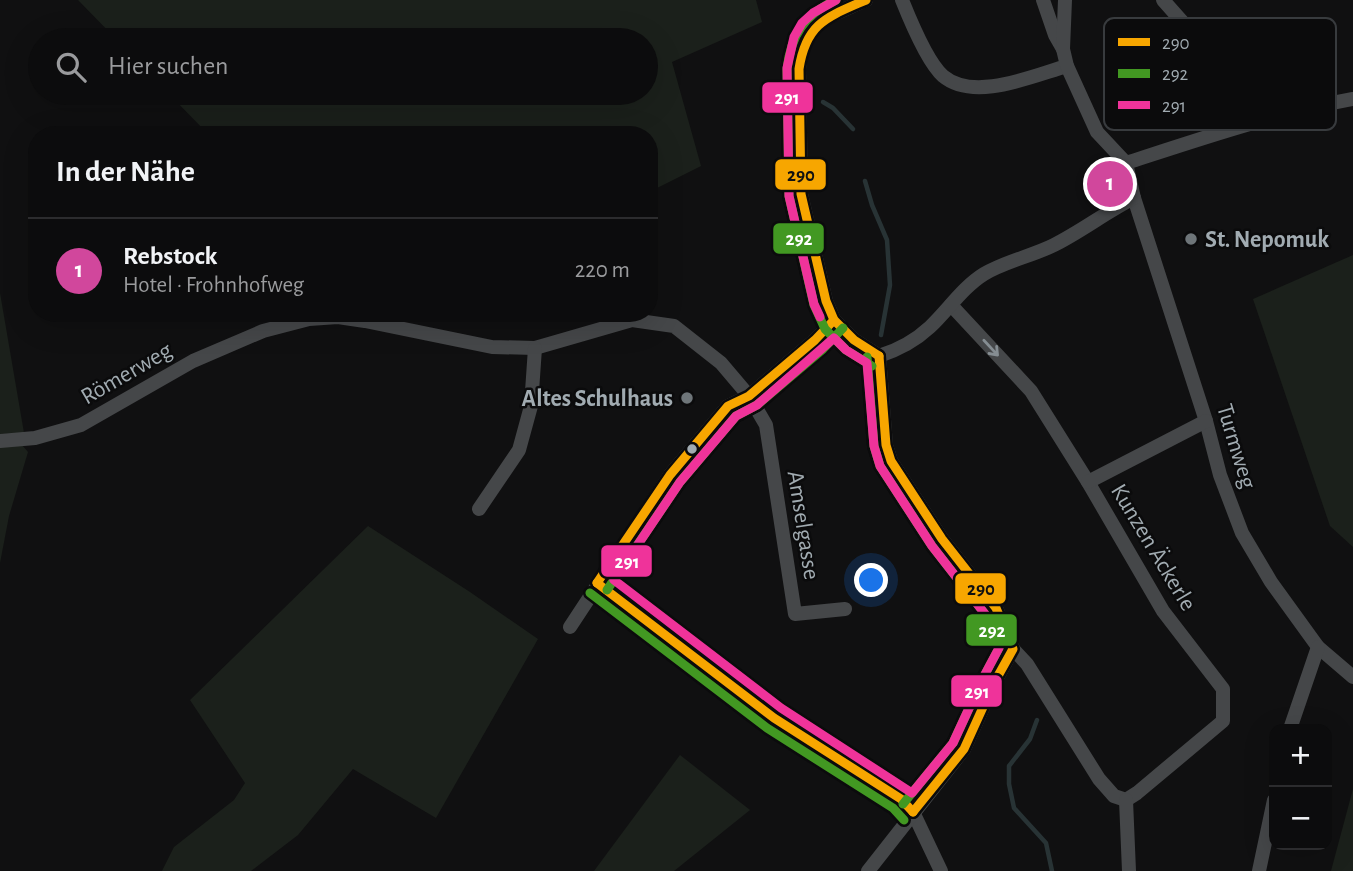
<!DOCTYPE html>
<html lang="de">
<head>
<meta charset="utf-8">
<style>
  body { margin:0; font-family:"Alegreya Sans",sans-serif; background:#151516; color:#f1f3f6 }
  .controls { position:absolute; right:21px; bottom:21px; display:grid; overflow:hidden; border-radius:14px; box-shadow:0 7px 28px #0002 }
  .controls button { width:63px; height:63px; display:grid; place-items:center; padding:0; border:0; border-bottom:2px solid #2c2c2e; background:#0c0c0d; color:#f1f3f6; font:35px sans-serif }
  .you { position:absolute; left:872px; top:581px; width:24px; height:24px; margin:-18px; border:5px solid #fff; border-radius:50%; background:#1a73e8; box-shadow:0 0 0 10px #1a73e833 }
  .badge { display:grid; place-items:center; width:46px; height:46px; border-radius:50%; background:#6e7579; color:#fff; font-size:23px; font-weight:700 }
  .pin { position:absolute; translate:-50% -50%; border:4px solid #fff; box-shadow:0 2px 7px #0006 }
  .list { margin:0; padding:0; list-style:none }
  h2 { display:flex; justify-content:space-between; align-items:center; height:91px; margin:0; padding:0 28px; font-size:30px }
  h2 small { font-size:23px; font-weight:400; color:#9a9b9d }
  .list li { display:grid; grid-template-columns:46px 1fr auto; gap:21px; align-items:center; box-sizing:border-box; height:105px; padding:0 28px; border-top:2px solid #2c2c2e }
  .list b { display:block; font-size:26px; white-space:nowrap }
  .list p { margin:0; font-size:23px; white-space:nowrap; color:#9a9b9d }
  .list em { font-size:23px; font-style:normal; color:#9a9b9d }
  .icon { flex:none; width:38px; height:38px; fill:none; stroke:currentColor; stroke-width:2; stroke-linecap:round; stroke-linejoin:round }
  .map { position:relative; flex:none; width:1353px; height:871px; overflow:hidden }
  .search { position:absolute; background:#0c0c0d; box-shadow:0 7px 28px #0002; left:28px; top:28px; width:630px; height:77px; display:flex; align-items:center; gap:18px; box-sizing:border-box; padding:0 24px; border-radius:38px; color:#9a9b9d; font-size:26px }
  .panel { position:absolute; background:#0c0c0d; box-shadow:0 7px 28px #0002; left:28px; top:126px; width:630px; height:196px; border-radius:28px }
  .map>svg:first-child { display:block }
  .green { fill:#1b201b }
  .lines { fill:none; stroke-linecap:round; stroke-linejoin:round }
  .stream { stroke:#283335; stroke-width:4.5 }
  .minor { stroke:#454749; stroke-width:14 }
  .bus-1-casing { stroke:#0b0b0c; stroke-width:14 }
  .bus-2-casing { stroke:#0b0b0c; stroke-width:14 }
  .bus-3-casing { stroke:#0b0b0c; stroke-width:14 }
  .bus-1 { stroke:#f7a600; stroke-width:9 }
  .bus-2 { stroke:#429822; stroke-width:9 }
  .bus-3 { stroke:#ef339a; stroke-width:9 }
  .oneway { stroke:#858d92 }
  .poi-dot { fill:#6e7579; stroke:#0b0b0c; stroke-width:2.5 }
  .bus-dot { fill:#a1abb1; stroke:#0b0b0c; stroke-width:2.5 }
  .labels { text-anchor:middle; stroke-width:5; stroke-linejoin:round; paint-order:stroke }
  .poi-label { font-size:24px; font-weight:bold; fill:#a1abb1; stroke:#0b0b0c; text-anchor:start }
  .street-label { font-size:24px; fill:#a1abb1; stroke:#0b0b0c }
  .key { fill:#0b0b0c; stroke:#383b3e; stroke-width:2 }
  .key-label { font-size:19px; fill:#a1abb1 }
  .line-badge { stroke:#0b0b0c; stroke-width:2.5 }
  .badge-label { font-size:19px; text-anchor:middle; font-weight:bold; fill:#fff }
  .pale-badge-label { font-size:19px; text-anchor:middle; font-weight:bold; fill:#111 }
</style>
</head>
<body>
<div class="map">
<svg width="1353" height="871" viewBox="0 0 1353 871">
  <rect width="100%" height="100%" fill="#101011"/>
  <!-- green -->
  <g class="green">
    <path d="M 78,0 L 756,0 L 762,22 L 672,62 L 701,166 L 649,192 L 649,135 L 209,135 L 168,93 L 646,93 L 646,40 L 117,40 Z"/>
    <path d="M 1353,255 L 1353,547 L 1330,526 L 1253,299 Z"/>
    <path d="M 0,293 L 24,433 L 0,434 Z"/>
    <path d="M 22,445 L 28,452 L 9,516 L 0,563 L 0,446 Z"/>
    <path d="M 368,526 L 470,592 L 538,639 L 436,818 L 353,769 L 298,835 L 251,871 L 162,871 L 174,847 L 234,800 L 245,783 L 190,700 Z"/>
    <path d="M 680,755 L 750,810 L 674,871 L 594,871 Z"/>
    <path d="M 1353,789 L 1353,871 L 1331,871 Z"/>
  </g>
  <g class="lines">
    <!-- stream -->
    <g class="stream">
      <path d="M 790,80 L 792,31"/>
      <path d="M 823,102 L 833,108 L 853,129"/>
      <path d="M 865,181 L 872,205 L 887,240 L 890,285 L 881,335"/>
      <path d="M 1037,720 L 1030,739 L 1009,766 L 1009,784 L 1014,808 L 1046,843 L 1052,871"/>
    </g>
    <!-- minor -->
    <g class="minor">
      <path d="M 866,0 C 827,18 803,21 799,69 L 801,194 L 826,301 L 834,320 L 854,340 L 879,356"/>
      <path d="M 902,0 C 910,20 927,62 943,76 C 974,102 1032,76 1067,66"/>
      <path d="M 1043,0 L 1055,35 L 1063,49"/>
      <path d="M 1065,0 L 1063,49 L 1067,66 L 1097,132 L 1126,163 L 1134,198 L 1206,421 L 1220,475 L 1242,533 L 1271,582 L 1318,647 L 1353,677"/>
      <path d="M 1163,0 L 1186,26 L 1179,33"/>
      <path d="M 1290,37 L 1324,104"/>
      <path d="M 1126,163 C 1200,139 1276,113 1353,99"/>
      <path d="M 951,305 L 1031,391 L 1088,482 L 1163,611 L 1223,689 L 1223,721 L 1137,793 L 1126,800 L 1114,796 L 1099,779 L 1027,664 L 1013,649"/>
      <path d="M 879,356 C 898,350 915,341 930,327 C 948,310 963,287 984,274 C 1006,261 1032,256 1054,245 C 1082,231 1106,212 1134,198"/>
      <path d="M 0,441 L 35,438 L 81,425 L 193,361 L 263,331 L 309,319 L 338,317 L 365,321 L 492,347 L 535,348 L 632,320 L 674,326 L 721,363 L 749,396 L 766,425 L 795,614 L 845,609"/>
      <path d="M 1088,482 L 1206,421"/>
      <path d="M 479,509 L 519,450 L 531,406 L 535,348"/>
      <path d="M 597,583 L 774,718 L 901,799 L 913,812 L 941,871"/>
      <path d="M 570,627 L 670,475 L 728,406 L 749,396 L 815,340 L 834,320"/>
      <path d="M 1290,729 L 1318,647"/>
      <path d="M 1126,800 L 1129,871"/>
      <path d="M 868,871 L 964,749 L 994,683 L 1013,649 L 996,608 L 942,539 L 891,461 L 886,445 L 879,356"/>
      <path d="M 1259,871 L 1274,800"/>
    </g>
    <defs>
      <g id="bus-1">
        <path d="M 866,0 C 827,17 806,23 799,69 L 801,194 L 826,301 L 834,320 L 854,340 L 879,356"/>
        <path d="M 879,356 L 886,445 L 891,461 L 942,539 L 996,608 L 1013,649 L 994,683 L 964,749 L 913,812"/>
        <path d="M 597,583 L 774,718 L 901,799 L 913,812"/>
        <path d="M 597,583 L 670,475 L 728,406 L 749,396 L 815,340 L 834,320"/>
      </g>
      <g id="bus-2">
        <path d="M 836,0 C 804,15 791,35 787,69 L 789,196 L 814,305 L 825,329 L 846,350 L 872,366"/>
        <path d="M 867,357 L 874,446 L 880,466 L 932,546 L 985,614 L 999,648 L 983,678 L 953,743 L 903,804"/>
        <path d="M 607,590 L 680,482 L 736,416 L 757,405 L 823,349 L 843,328"/>
        <path d="M 590,593 L 767,728 L 893,808 L 904,820"/>
      </g>
      <g id="bus-3">
        <path d="M 820,317 L 814,304 L 789,196 L 787,68 L 794,37 L 802,23 L 813,13 L 836,0"/>
        <path d="M 834,338 L 846,350 L 867,363 L 874,446 L 880,466 L 932,546 L 985,614 L 999,648 L 983,678 L 953,743 L 912,793 L 781,708 L 614,580 L 680,482 L 736,416 L 757,405 Z"/>
      </g>
    </defs>
    <!-- bus-1 casing -->
    <use href="#bus-1" class="bus-1-casing"/>
    <!-- bus-2 casing -->
    <use href="#bus-2" class="bus-2-casing"/>
    <!-- bus-3 casing -->
    <use href="#bus-3" class="bus-3-casing"/>
    <!-- bus-1 -->
    <use href="#bus-1" class="bus-1"/>
    <!-- bus-2 -->
    <use href="#bus-2" class="bus-2"/>
    <!-- bus-3 -->
    <use href="#bus-3" class="bus-3"/>
  </g>
  <!-- one-way arrows -->
  <defs><path id="oneway-shaft" d="M-6 0H5M1.5-3L5.5 0L1.5 3" fill="none" stroke-width="1.6" stroke-linecap="round" stroke-linejoin="round" transform="scale(1.75)"/></defs>
  <use class="oneway" href="#oneway-shaft" transform="translate(991 348) rotate(47)"/>
  <!-- markers -->
  <g class="poi-dot">
    <circle cx="1191" cy="239" r="7"/>
    <circle cx="687" cy="398" r="7"/>
  </g>
  <circle class="bus-dot" cx="692" cy="449" r="6"/>
  <g class="labels">
    <!-- poi labels -->
    <g class="poi-label">
      <text x="1205" y="247">St. Nepomuk</text>
      <text x="673" y="406" text-anchor="end">Altes Schulhaus</text>
    </g>
    <!-- street labels -->
    <g class="street-label">
      <text transform="translate(126 373) rotate(-30)" y="8">Römerweg</text>
      <text transform="translate(1237 446) rotate(73)" y="8">Turmweg</text>
      <text transform="translate(804 525) rotate(81)" y="8">Amselgasse</text>
      <text transform="translate(1154 547) rotate(59)" y="8">Kunzen Äckerle</text>
    </g>
  </g>
  <!-- legend -->
  <rect x="1104" y="18" width="232" height="112" rx="10" class="key"/>
  <rect x="1118" y="38" width="32" height="8" fill="#f7a600"/>
  <rect x="1118" y="69" width="32" height="9" fill="#429822"/>
  <rect x="1118" y="101" width="32" height="8" fill="#ef339a"/>
  <g class="key-label">
    <text x="1162" y="49">290</text>
    <text x="1162" y="80">292</text>
    <text x="1162" y="112">291</text>
  </g>
  <g class="line-badge">
    <rect x="761" y="81" width="53" height="33" rx="7" fill="#ef339a"/>
    <rect x="774" y="158" width="53" height="33" rx="7" fill="#f7a600"/>
    <rect x="772" y="222" width="53" height="33" rx="7" fill="#429822"/>
    <rect x="600" y="544" width="53" height="34" rx="7" fill="#ef339a"/>
    <rect x="954" y="572" width="53" height="33" rx="7" fill="#f7a600"/>
    <rect x="965" y="613" width="53" height="34" rx="7" fill="#429822"/>
    <rect x="950" y="674" width="53" height="34" rx="7" fill="#ef339a"/>
  </g>
  <g class="badge-label">
    <text x="787" y="104">291</text>
    <text x="799" y="245">292</text>
    <text x="627" y="568">291</text>
    <text x="992" y="637">292</text>
    <text x="977" y="698">291</text>
  </g>
  <g class="pale-badge-label">
    <text x="801" y="181">290</text>
    <text x="981" y="595">290</text>
  </g>
</svg>
<div class="controls">
<button>+</button>
<button>−</button>
</div>
<div class="you"></div>
<div class="pin badge" style="left:1110px;top:184px;background:#d1479c">1</div>
<div class="search"><svg class="icon" aria-label="search" viewBox="0 0 24 24"><circle cx="10" cy="10" r="6"/><path d="M15 15l6 6"/></svg>Hier suchen</div>
<section class="panel">
<h2>In der Nähe<small></small></h2>
<ul class="list">
<li><span class="badge" style="background:#d1479c">1</span><div><b>Rebstock</b><p>Hotel · Frohnhofweg</p></div><em>220 m</em></li>
</ul>
</section>
</div>
</body>
</html>
